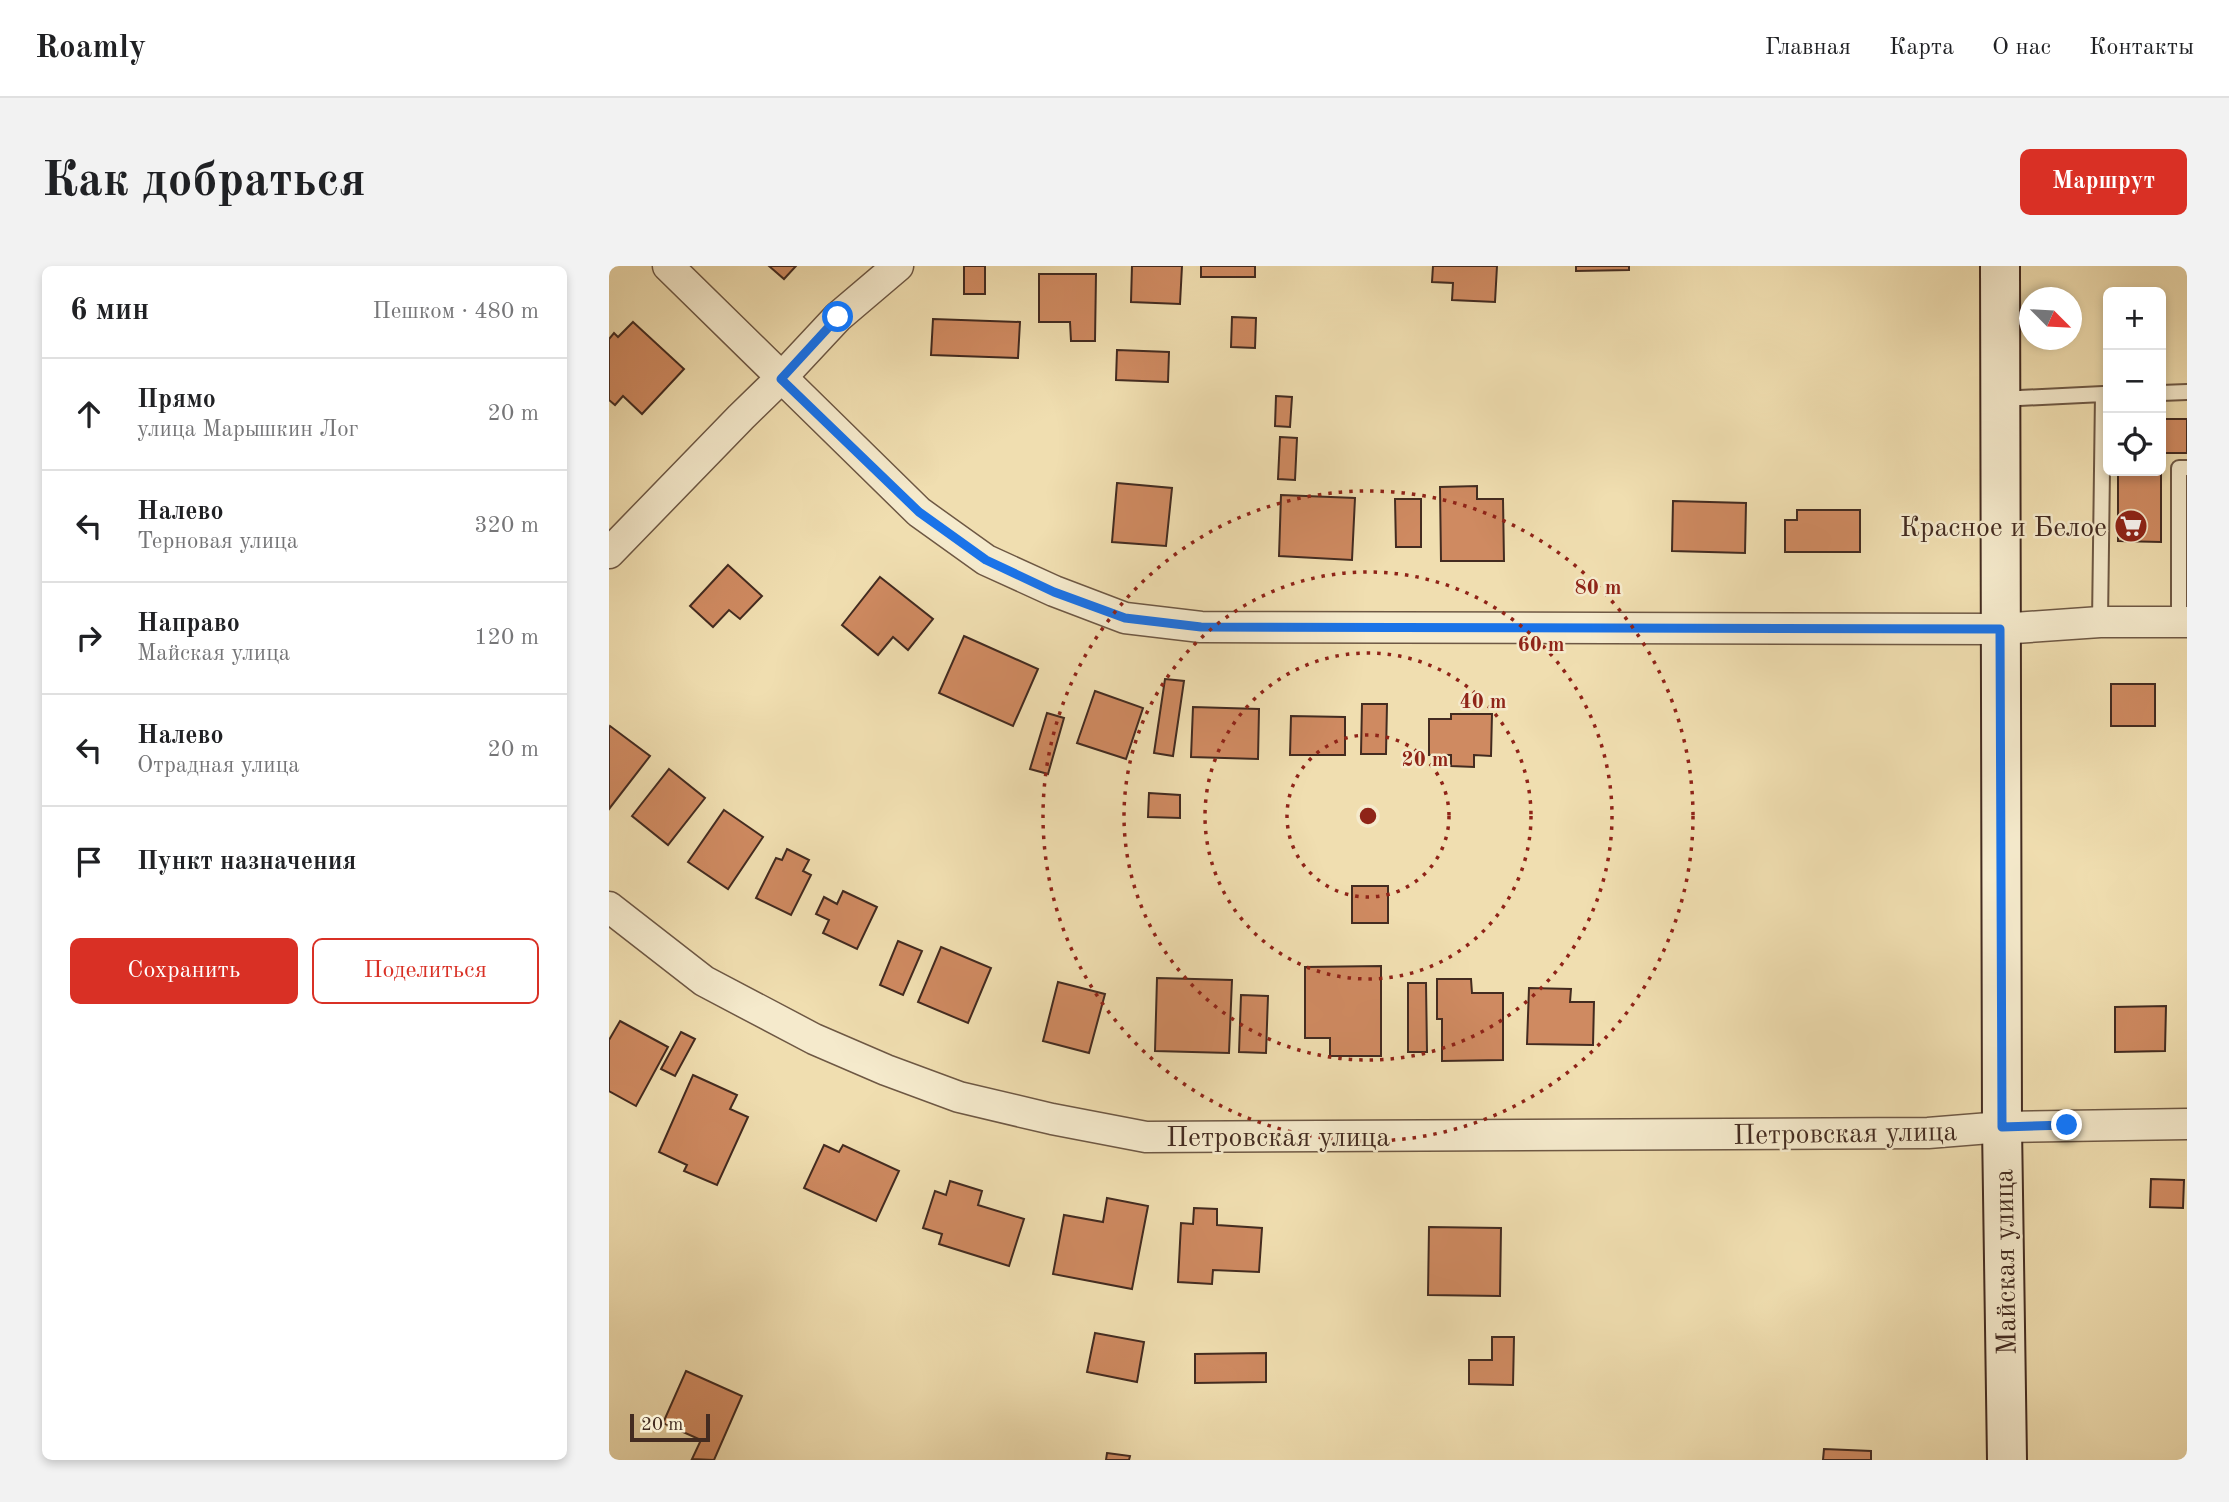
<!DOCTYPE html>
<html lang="ru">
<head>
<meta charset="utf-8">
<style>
  body { margin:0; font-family:"Old Standard TT",serif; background:#f2f2f2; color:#202124 }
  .controls { position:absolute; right:21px; top:21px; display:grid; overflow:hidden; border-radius:10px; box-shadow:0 4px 10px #0003 }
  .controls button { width:63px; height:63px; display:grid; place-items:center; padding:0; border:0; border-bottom:2px solid #e0e0e0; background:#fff; color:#202124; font:35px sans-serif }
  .compass { position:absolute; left:1410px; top:21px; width:63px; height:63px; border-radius:50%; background:#fff; box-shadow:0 4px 10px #0003; rotate:114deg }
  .scale { position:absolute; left:21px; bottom:18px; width:80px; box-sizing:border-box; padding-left:7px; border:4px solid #432b20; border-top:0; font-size:19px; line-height:24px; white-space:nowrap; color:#432b20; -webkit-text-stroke:5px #f5eacc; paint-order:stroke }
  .stop { position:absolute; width:21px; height:21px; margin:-16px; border:5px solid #1a73e8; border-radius:50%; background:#fff }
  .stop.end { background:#1a73e8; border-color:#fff; box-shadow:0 2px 7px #0008 }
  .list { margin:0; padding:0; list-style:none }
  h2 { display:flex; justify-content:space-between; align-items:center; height:91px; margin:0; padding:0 28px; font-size:30px }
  h2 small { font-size:23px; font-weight:400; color:#757577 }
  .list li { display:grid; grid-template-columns:46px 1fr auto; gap:21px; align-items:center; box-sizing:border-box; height:112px; padding:0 28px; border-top:2px solid #e0e0e0 }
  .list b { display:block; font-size:26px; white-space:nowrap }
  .list p { margin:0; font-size:23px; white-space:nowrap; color:#757577 }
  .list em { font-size:23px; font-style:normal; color:#757577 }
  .actions { display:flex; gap:14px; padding:21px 28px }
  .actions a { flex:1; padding:16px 0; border:2px solid #d93025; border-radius:10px; text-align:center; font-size:24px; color:#d93025 }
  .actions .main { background:#d93025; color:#fff }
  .icon { flex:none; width:38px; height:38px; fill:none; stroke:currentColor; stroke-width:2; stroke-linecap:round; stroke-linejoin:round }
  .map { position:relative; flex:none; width:1578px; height:1194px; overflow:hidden; border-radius:10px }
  header { display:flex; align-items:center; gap:42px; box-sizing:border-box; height:98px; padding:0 35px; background:#fff; border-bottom:2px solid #e0e0e0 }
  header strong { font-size:33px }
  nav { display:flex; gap:38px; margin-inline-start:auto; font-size:24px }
  .intro { display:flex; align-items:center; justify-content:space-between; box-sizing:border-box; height:168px; padding:0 42px }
  h1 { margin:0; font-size:49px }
  .button { padding:18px 32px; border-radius:10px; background:#d93025; color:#fff; font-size:24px; font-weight:700 }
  main { display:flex; gap:42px; padding:0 42px }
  aside { flex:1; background:#fff; border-radius:10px; box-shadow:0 4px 10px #0003 }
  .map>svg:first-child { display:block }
  .building { fill:#cf8a61; stroke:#432b20; stroke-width:2 }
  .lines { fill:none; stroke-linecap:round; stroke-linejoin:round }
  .lane-casing { stroke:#6e5844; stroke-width:18 }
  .street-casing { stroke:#6e5844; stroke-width:33 }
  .secondary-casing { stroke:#432b20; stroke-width:42 }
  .lane { stroke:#f5eacc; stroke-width:14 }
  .street { stroke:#f5eacc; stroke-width:30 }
  .secondary { stroke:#f5eacc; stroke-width:38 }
  .route { stroke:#1a73e8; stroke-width:9 }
  .ring { fill:none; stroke:#8f2418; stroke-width:3.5; stroke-dasharray:3.5 7 }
  .labels { text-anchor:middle; stroke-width:5; stroke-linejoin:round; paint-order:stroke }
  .poi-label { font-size:28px; fill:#432b20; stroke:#f5eacc; text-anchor:end }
  .street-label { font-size:28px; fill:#432b20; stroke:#f5eacc }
  .centre { fill:#8f2418; stroke:#f5eacc; stroke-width:3.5 }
  .ring-label { font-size:21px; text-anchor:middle; font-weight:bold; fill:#8f2418; stroke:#f5eacc; stroke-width:5; stroke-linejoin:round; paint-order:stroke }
</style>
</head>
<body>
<header>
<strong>Roamly</strong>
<nav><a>Главная</a><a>Карта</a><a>О нас</a><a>Контакты</a></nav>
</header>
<div class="intro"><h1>Как добраться</h1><a class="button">Маршрут</a></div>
<main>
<aside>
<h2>6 мин<small>Пешком · 480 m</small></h2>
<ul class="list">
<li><svg class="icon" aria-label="ahead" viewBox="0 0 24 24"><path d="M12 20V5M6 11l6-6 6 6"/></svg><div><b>Прямо</b><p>улица Марышкин Лог</p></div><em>20 m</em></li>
<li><svg class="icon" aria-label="left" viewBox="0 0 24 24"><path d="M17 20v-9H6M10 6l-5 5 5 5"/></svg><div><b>Налево</b><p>Терновая улица</p></div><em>320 m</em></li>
<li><svg class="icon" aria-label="right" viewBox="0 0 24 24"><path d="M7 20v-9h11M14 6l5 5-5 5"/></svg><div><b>Направо</b><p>Майская улица</p></div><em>120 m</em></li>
<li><svg class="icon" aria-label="left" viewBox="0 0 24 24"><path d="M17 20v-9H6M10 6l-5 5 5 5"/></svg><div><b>Налево</b><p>Отрадная улица</p></div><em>20 m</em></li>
<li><svg class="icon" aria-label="arrive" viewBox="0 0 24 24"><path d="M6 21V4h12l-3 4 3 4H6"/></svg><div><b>Пункт назначения</b></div></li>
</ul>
<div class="actions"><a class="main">Сохранить</a><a>Поделиться</a></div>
</aside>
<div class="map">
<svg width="1578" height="1194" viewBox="0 0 1578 1194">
  <rect width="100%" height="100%" fill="#f0deb0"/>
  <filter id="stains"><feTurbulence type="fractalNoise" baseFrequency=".00286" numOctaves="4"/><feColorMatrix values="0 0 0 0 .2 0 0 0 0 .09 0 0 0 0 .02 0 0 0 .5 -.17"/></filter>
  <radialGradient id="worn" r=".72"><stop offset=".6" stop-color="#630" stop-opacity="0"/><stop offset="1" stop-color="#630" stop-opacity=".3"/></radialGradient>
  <!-- building -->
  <g class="building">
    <path d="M 160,0 L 187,0 L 175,13 Z"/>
    <rect x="355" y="0" width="21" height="28"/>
    <path d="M 523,0 L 573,0 L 571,38 L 522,36 Z"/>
    <rect x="592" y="0" width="54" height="11"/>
    <path d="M 824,0 L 888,0 L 886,36 L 843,34 L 844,17 L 823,16 Z"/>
    <path d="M 967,0 L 1020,0 L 1020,4 L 967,5 Z"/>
    <path d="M 430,8 L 487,8 L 486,75 L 462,75 L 461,56 L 430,56 Z"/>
    <path d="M 623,51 L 647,52 L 646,82 L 622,81 Z"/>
    <path d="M 324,53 L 411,56 L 409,92 L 322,89 Z"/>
    <path d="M 24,56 L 75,103 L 33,148 L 14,130 L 6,139 L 0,134 L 0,73 L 5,67 L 9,71 Z"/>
    <path d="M 508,84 L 560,86 L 559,116 L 507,114 Z"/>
    <path d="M 667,130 L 683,131 L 681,161 L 666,160 Z"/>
    <path d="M 1552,153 L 1578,153 L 1578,187 L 1552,187 L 1552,276 L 1509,275 L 1509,205 L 1552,205 Z"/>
    <path d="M 671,171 L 688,172 L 686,214 L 669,213 Z"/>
    <path d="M 508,217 L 563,222 L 557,280 L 503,276 Z"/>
    <path d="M 868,220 L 868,233 L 894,233 L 895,295 L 832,295 L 831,221 Z"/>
    <path d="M 672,229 L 746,232 L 743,294 L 670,290 Z"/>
    <path d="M 786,233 L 812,233 L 812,281 L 787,281 Z"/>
    <path d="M 1064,235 L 1137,237 L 1136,287 L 1063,285 Z"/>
    <path d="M 1188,244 L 1251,244 L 1251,286 L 1176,286 L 1176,254 L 1188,254 Z"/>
    <path d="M 119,299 L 153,330 L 131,353 L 120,344 L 104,361 L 81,340 Z"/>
    <path d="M 271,311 L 324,353 L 299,384 L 284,371 L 269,389 L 233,359 Z"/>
    <path d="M 355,370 L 429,403 L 404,460 L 330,427 Z"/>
    <path d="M 556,413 L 575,415 L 564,490 L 545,487 Z"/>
    <rect x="1502" y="418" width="44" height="42"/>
    <path d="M 486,425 L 534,442 L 517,493 L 468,477 Z"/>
    <path d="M 753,438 L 778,438 L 777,488 L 752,488 Z"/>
    <path d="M 584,441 L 650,443 L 649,493 L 582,491 Z"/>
    <path d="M 438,447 L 455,452 L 439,508 L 421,503 Z"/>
    <path d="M 842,448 L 883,448 L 882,490 L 865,489 L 865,501 L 842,500 L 842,489 L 820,489 L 820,453 L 842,453 Z"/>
    <path d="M 682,450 L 736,451 L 736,489 L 681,489 Z"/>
    <path d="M 1,460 L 41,490 L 0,543 L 0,462 Z"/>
    <path d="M 60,503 L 96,532 L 59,579 L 23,550 Z"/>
    <path d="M 540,527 L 571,529 L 571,552 L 539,551 Z"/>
    <path d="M 115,544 L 154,571 L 119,623 L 79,596 Z"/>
    <path d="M 178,583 L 200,594 L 194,605 L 202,609 L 182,649 L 147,632 L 167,592 L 173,594 Z"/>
    <rect x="743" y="620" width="36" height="37"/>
    <path d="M 234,625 L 268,641 L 248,683 L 214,667 L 220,654 L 207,648 L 215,631 L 228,638 Z"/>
    <path d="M 289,675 L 313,685 L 294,729 L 271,719 Z"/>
    <path d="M 332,681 L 382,702 L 359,757 L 309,736 Z"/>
    <path d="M 772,700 L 772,790 L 721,790 L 721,772 L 696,772 L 696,701 Z"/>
    <path d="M 548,712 L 623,714 L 620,787 L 546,785 Z"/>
    <path d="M 828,713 L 862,713 L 863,727 L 894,727 L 894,794 L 833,795 L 833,753 L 828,753 Z"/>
    <path d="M 449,716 L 496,728 L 480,787 L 434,775 Z"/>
    <path d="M 799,717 L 817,717 L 818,786 L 799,786 Z"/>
    <path d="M 920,722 L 962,723 L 961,736 L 985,736 L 984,779 L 918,778 Z"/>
    <path d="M 632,729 L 659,730 L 657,787 L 630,786 Z"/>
    <path d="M 1557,740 L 1556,785 L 1506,786 L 1506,741 Z"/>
    <path d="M 11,755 L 59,781 L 27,840 L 0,825 L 0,774 Z"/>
    <path d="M 72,766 L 86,773 L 66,810 L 52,803 Z"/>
    <path d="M 84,809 L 128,829 L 121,843 L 139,851 L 108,919 L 75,905 L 78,899 L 50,886 Z"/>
    <path d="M 215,879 L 230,886 L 234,879 L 290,905 L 267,955 L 195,922 Z"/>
    <path d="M 1542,913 L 1575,914 L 1574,942 L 1541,941 Z"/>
    <path d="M 341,915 L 373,925 L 369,939 L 415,953 L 400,1000 L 330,978 L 333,968 L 314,962 L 326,925 L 337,929 Z"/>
    <path d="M 498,932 L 539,940 L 523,1023 L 444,1008 L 455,949 L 494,956 Z"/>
    <path d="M 585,942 L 608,943 L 608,959 L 653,962 L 650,1006 L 604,1004 L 603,1018 L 569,1016 L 572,957 L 584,958 Z"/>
    <path d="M 820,961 L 892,962 L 891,1030 L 819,1029 Z"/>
    <path d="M 486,1067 L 535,1076 L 528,1116 L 478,1106 Z"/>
    <path d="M 883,1071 L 905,1071 L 904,1119 L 860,1118 L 860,1094 L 883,1094 Z"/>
    <path d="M 657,1087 L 657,1116 L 586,1117 L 586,1088 Z"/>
    <path d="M 77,1105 L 133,1130 L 105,1194 L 83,1193 L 92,1174 L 54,1157 Z"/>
    <path d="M 1215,1183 L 1262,1185 L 1262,1194 L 1214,1194 Z"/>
    <path d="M 498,1187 L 521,1190 L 520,1194 L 497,1194 Z"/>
  </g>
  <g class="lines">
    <defs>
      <g id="lane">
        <path d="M 1552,127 L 1578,126"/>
        <path d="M 1391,133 L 1494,128 L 1491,356"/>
        <path d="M 1570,356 L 1570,202 L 1578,202"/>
      </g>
      <g id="street">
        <path d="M 59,0 L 310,246 L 377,294 L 445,325 L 516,352 L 592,361 L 1391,363 L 1491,356 L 1578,356"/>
        <path d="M 0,287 L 132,151 L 172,112 L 229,51 L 289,0"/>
        <path d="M 0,641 L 95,715 L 205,773 L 277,804 L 350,831 L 443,853 L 537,871 L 1319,867 L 1393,861 L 1578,858"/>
      </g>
      <path id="secondary" d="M 1391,0 L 1393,861 L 1398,1194"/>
    </defs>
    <!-- lane casing -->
    <use href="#lane" class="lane-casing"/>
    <!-- street casing -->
    <use href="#street" class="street-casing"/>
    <!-- secondary casing -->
    <use href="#secondary" class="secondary-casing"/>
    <!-- lane -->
    <use href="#lane" class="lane"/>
    <!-- street -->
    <use href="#street" class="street"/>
    <!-- secondary -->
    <use href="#secondary" class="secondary"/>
  </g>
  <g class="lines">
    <!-- route -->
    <path class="route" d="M 229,51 L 172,113 L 310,246 L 377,294 L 445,326 L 516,352 L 592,361 L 1391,363 L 1393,861 L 1458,859"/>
  </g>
  <!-- distance rings -->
  <g class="ring">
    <circle cx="759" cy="550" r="81"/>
    <circle cx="759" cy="550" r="163"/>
    <circle cx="759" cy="550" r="244"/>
    <circle cx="759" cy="550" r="325"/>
  </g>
  <!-- icons -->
  <defs>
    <symbol id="supermarket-disc" viewBox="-11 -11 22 22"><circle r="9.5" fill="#8f2418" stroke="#f5eacc"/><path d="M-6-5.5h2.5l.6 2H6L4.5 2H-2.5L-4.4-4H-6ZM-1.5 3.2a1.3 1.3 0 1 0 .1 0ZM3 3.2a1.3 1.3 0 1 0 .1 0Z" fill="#fff"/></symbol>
  </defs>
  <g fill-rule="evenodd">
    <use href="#supermarket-disc" x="1503" y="241" width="38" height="38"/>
  </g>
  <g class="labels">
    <!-- poi labels -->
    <g class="poi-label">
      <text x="1498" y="270">Красное и Белое</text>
    </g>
    <!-- street labels -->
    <g class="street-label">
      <text transform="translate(1236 866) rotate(-1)" y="10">Петровская улица</text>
      <text x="669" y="880">Петровская улица</text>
      <text transform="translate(1395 996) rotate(-91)" y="10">Майская улица</text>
    </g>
  </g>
  <circle cx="759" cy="550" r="10" class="centre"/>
  <g class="ring-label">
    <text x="989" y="328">80 m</text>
    <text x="932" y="385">60 m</text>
    <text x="874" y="442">40 m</text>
    <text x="816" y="500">20 m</text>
  </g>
  <rect width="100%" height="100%" filter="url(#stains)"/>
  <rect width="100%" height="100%" fill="url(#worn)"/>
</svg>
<div class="controls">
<button>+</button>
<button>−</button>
<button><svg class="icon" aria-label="locate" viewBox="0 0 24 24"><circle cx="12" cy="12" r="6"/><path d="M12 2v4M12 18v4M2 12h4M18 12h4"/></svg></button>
</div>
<svg class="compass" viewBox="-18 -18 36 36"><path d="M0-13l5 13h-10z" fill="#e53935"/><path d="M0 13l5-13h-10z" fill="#757577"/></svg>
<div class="scale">20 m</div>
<div class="stop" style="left:229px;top:51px"></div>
<div class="stop end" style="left:1458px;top:859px"></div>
</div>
</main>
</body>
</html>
